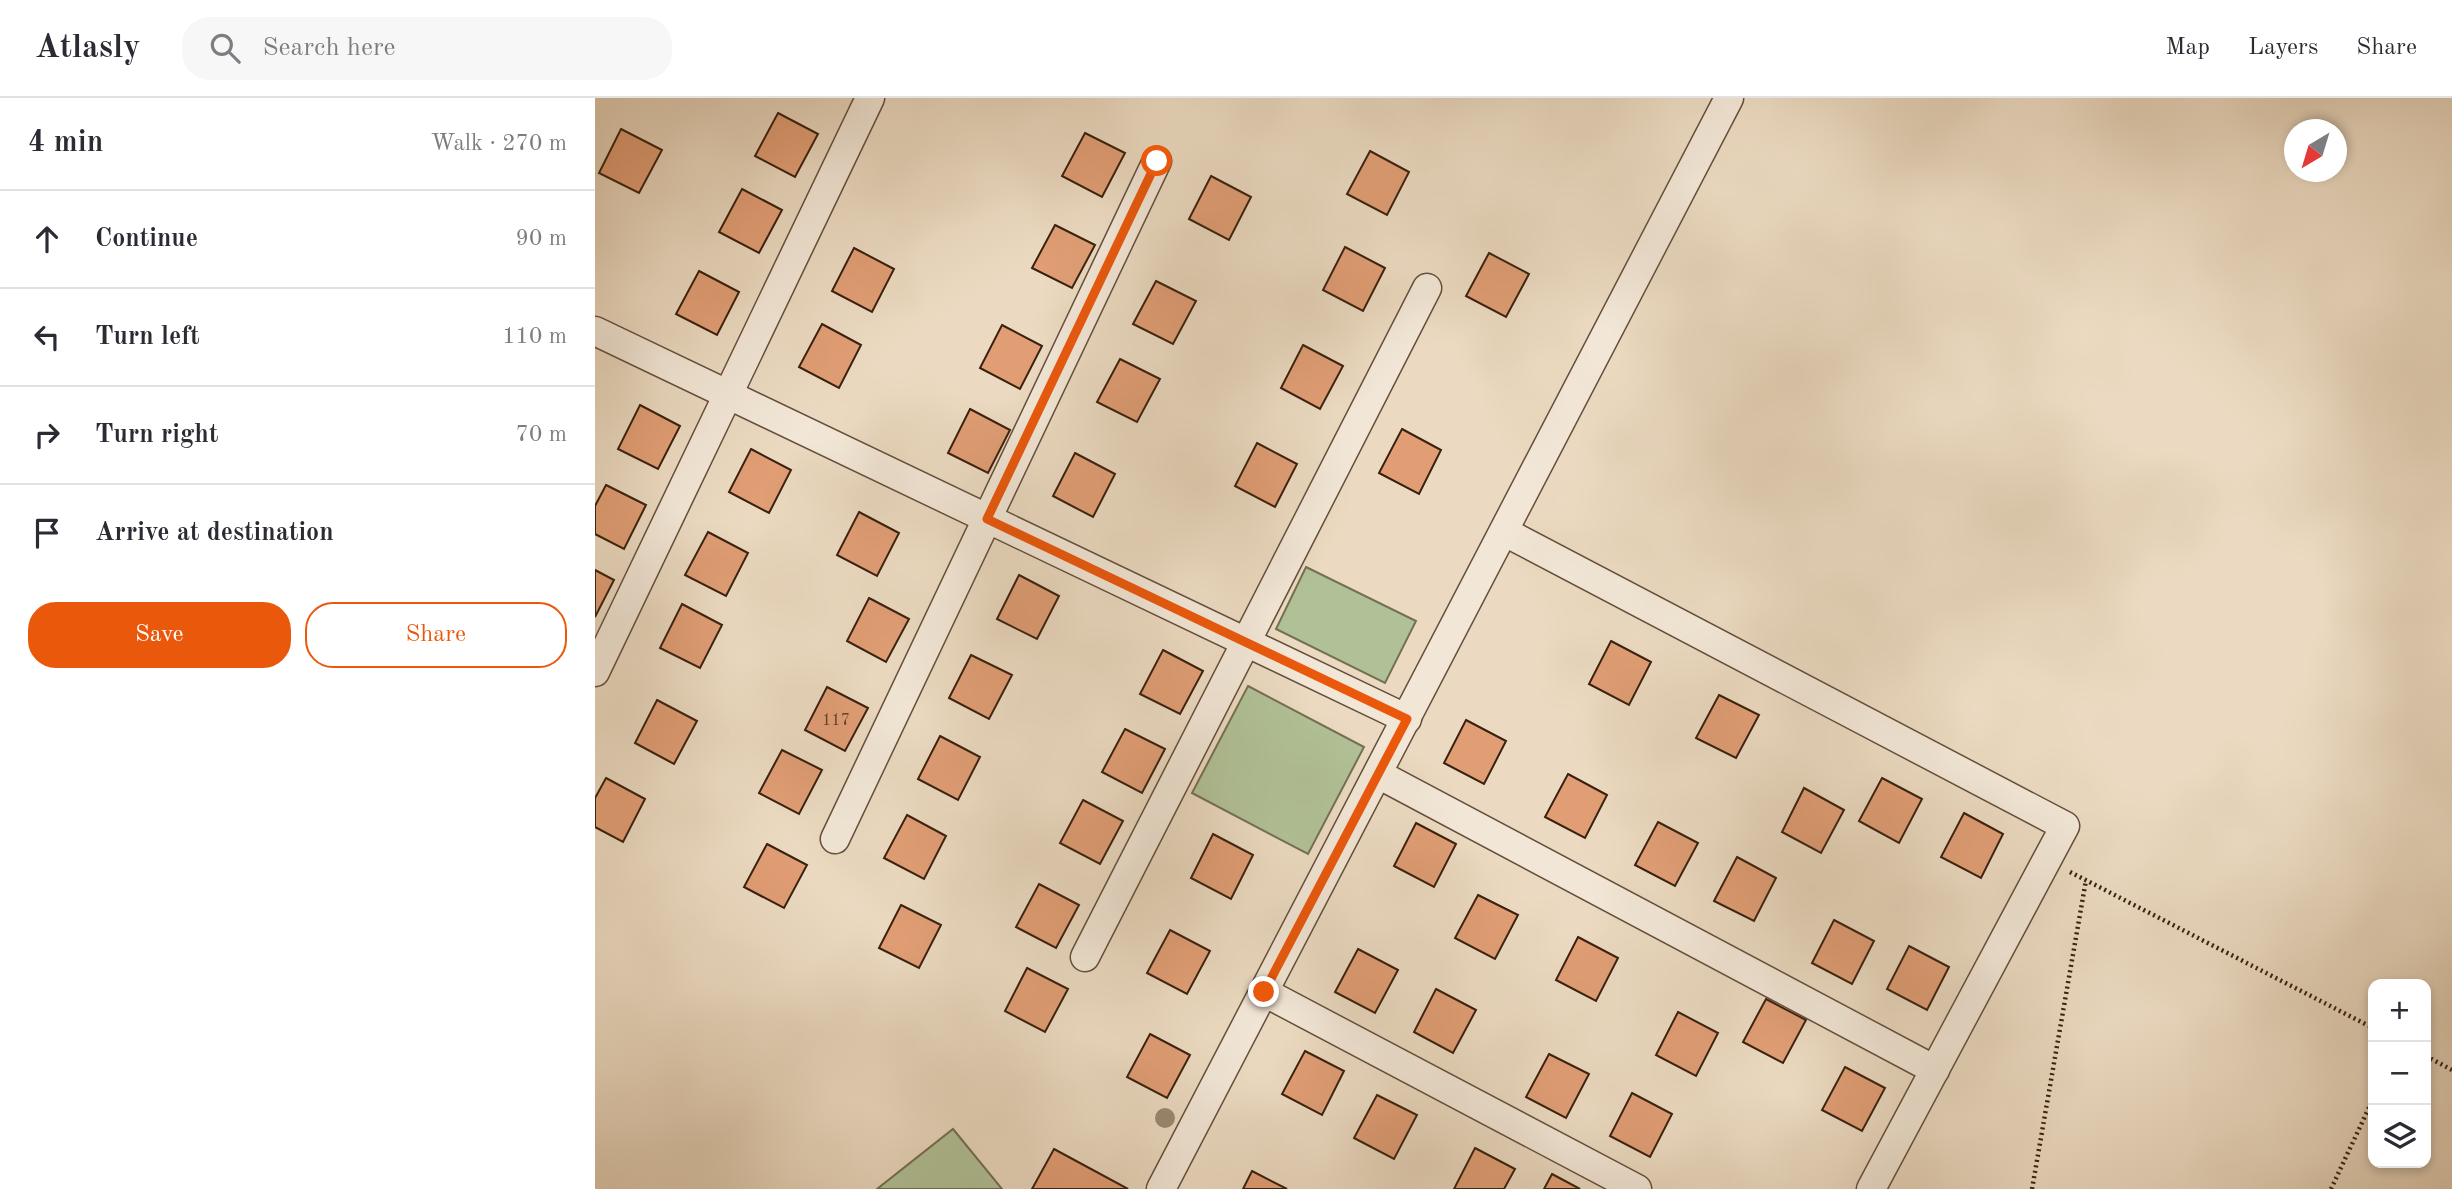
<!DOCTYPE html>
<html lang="en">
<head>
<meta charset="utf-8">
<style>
  body { margin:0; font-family:"Old Standard TT",serif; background:#f7f7f7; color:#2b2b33 }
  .controls { position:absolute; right:21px; bottom:21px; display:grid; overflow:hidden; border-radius:14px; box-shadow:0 4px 10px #0003 }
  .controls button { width:63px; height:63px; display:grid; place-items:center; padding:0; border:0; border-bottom:2px solid #e1e1e2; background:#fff; color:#2b2b33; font:35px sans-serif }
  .compass { position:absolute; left:1689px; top:21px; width:63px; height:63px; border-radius:50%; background:#fff; box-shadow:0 4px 10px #0003; rotate:218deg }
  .stop { position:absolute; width:21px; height:21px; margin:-16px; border:5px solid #ea580c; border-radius:50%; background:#fff }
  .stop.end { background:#ea580c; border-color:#fff; box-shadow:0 2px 7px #0008 }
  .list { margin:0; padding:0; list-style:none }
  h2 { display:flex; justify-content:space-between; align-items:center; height:91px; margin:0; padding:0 28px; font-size:30px }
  h2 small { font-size:23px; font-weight:400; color:#7c7c81 }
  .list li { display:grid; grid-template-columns:46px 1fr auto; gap:21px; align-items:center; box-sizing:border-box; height:98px; padding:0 28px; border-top:2px solid #e1e1e2 }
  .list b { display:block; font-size:26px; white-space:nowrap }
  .list em { font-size:23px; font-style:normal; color:#7c7c81 }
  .actions { display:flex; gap:14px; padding:21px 28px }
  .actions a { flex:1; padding:16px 0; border:2px solid #ea580c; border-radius:28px; text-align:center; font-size:24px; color:#ea580c }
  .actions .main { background:#ea580c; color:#fff }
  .icon { flex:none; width:38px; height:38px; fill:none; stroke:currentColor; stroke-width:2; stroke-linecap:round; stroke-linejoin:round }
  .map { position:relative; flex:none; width:1857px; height:1091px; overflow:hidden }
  header { display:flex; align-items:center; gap:42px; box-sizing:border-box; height:98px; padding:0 35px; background:#fff; border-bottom:2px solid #e1e1e2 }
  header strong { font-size:33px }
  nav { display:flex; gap:38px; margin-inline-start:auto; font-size:24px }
  .search { width:490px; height:63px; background:#f7f7f7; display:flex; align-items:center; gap:18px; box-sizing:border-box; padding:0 24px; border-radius:28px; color:#7c7c81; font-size:26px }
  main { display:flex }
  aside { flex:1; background:#fff }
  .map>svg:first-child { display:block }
  .green { fill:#b1c197; stroke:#757053; stroke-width:2 }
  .building { fill:#e19e75; stroke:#39200f; stroke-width:2 }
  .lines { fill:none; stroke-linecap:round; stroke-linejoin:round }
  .street-casing { stroke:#664e3c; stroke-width:31 }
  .path { stroke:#39200f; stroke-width:4.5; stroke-dasharray:2 3.5; stroke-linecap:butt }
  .street { stroke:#f2e7d7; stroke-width:28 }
  .tree { fill:#9a8a72 }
  .route { stroke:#ea580c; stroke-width:9 }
  .labels { text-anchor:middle; stroke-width:5; stroke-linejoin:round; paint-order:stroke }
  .number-label { font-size:16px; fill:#634028 }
</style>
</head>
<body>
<header>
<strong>Atlasly</strong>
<div class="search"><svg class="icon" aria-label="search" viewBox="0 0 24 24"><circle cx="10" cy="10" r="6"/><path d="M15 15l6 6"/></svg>Search here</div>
<nav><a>Map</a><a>Layers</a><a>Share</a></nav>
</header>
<main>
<aside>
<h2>4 min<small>Walk · 270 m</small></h2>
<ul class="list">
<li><svg class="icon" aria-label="ahead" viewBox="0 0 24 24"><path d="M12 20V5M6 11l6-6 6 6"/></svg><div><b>Continue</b></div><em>90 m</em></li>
<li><svg class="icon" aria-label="left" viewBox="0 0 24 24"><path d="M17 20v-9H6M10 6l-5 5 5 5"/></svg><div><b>Turn left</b></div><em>110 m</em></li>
<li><svg class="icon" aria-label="right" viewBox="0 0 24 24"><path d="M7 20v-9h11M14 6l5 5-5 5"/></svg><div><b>Turn right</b></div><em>70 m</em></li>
<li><svg class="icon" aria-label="arrive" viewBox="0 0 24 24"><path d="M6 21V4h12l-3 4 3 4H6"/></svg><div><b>Arrive at destination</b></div></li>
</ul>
<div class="actions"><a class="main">Save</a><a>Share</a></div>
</aside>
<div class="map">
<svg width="1857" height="1091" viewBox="0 0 1857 1091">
  <rect width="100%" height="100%" fill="#ebdac1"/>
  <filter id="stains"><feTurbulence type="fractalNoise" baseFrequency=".00286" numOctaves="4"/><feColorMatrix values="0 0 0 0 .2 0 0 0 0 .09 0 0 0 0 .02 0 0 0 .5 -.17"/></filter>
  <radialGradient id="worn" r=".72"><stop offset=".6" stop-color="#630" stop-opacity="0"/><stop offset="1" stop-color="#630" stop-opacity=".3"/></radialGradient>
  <!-- green -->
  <g class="green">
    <path d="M 711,469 L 821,523 L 790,585 L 681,531 Z"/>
    <path d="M 653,588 L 769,649 L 713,756 L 597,695 Z"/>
    <path d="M 358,1031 L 407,1091 L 282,1091 Z"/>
  </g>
  <!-- building -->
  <g class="building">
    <path d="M 183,15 L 223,36 L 200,79 L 160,58 Z"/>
    <path d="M 26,31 L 67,52 L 44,95 L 4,75 Z"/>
    <path d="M 490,35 L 530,55 L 507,99 L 467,78 Z"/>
    <path d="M 775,53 L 814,74 L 792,117 L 752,96 Z"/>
    <path d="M 616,78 L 656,99 L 634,142 L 594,121 Z"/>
    <path d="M 147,91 L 187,112 L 164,155 L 124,134 Z"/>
    <path d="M 460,127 L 500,147 L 477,190 L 437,170 Z"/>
    <path d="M 750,149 L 790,170 L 768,213 L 728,192 Z"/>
    <path d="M 259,150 L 299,171 L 277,214 L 237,193 Z"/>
    <path d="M 894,155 L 934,176 L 911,219 L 871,198 Z"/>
    <path d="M 104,173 L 144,194 L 122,237 L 81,216 Z"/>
    <path d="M 561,183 L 601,203 L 578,246 L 538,226 Z"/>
    <path d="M 227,226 L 266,247 L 244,290 L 204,269 Z"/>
    <path d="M 407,227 L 447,248 L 425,291 L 385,270 Z"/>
    <path d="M 708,247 L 748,268 L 725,311 L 686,290 Z"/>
    <path d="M 525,261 L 565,281 L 542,324 L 502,304 Z"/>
    <path d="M 45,307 L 85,328 L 63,371 L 23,351 Z"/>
    <path d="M 375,311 L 415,332 L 393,375 L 353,355 Z"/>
    <path d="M 807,331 L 846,352 L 824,396 L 784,375 Z"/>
    <path d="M 662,345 L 702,366 L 680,409 L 640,388 Z"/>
    <path d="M 156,351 L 196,372 L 174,415 L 134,394 Z"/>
    <path d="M 480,355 L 520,376 L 498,419 L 458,398 Z"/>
    <path d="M 11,387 L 51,407 L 29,451 L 0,436 L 0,408 Z"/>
    <path d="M 264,414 L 304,435 L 282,478 L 242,457 Z"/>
    <path d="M 113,434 L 153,455 L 131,498 L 90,477 Z"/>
    <path d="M 0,472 L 19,482 L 0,519 Z"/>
    <path d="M 424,477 L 464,498 L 442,541 L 402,521 Z"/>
    <path d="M 274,500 L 314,521 L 291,564 L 252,543 Z"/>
    <path d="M 87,506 L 127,527 L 105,570 L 65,550 Z"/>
    <path d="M 1016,543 L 1056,564 L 1034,607 L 994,586 Z"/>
    <path d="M 568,552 L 608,573 L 585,616 L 545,596 Z"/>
    <path d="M 376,557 L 417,577 L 394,621 L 354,600 Z"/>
    <path d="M 232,589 L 273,610 L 250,653 L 210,632 Z"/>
    <path d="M 1124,597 L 1164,617 L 1141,660 L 1101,640 Z"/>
    <path d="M 62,602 L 102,623 L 79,666 L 40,645 Z"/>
    <path d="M 871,622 L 911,643 L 889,686 L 849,665 Z"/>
    <path d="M 530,631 L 570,651 L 547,695 L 507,674 Z"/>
    <path d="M 345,638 L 385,659 L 363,702 L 323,681 Z"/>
    <path d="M 187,652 L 227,672 L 204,716 L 164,695 Z"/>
    <path d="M 973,676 L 1012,697 L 990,740 L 950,719 Z"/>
    <path d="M 11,680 L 50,701 L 28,744 L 0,729 L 0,700 Z"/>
    <path d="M 1287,680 L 1327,701 L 1304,745 L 1264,723 Z"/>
    <path d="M 1209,690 L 1249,712 L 1226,755 L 1187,734 Z"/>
    <path d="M 488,702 L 528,723 L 505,766 L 465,745 Z"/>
    <path d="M 1369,715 L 1408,736 L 1386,780 L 1346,759 Z"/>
    <path d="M 312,717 L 351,738 L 329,781 L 289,760 Z"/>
    <path d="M 1063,724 L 1103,745 L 1080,788 L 1040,767 Z"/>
    <path d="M 821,725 L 861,746 L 839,789 L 799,768 Z"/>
    <path d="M 618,736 L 658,757 L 636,801 L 596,780 Z"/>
    <path d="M 172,746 L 212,767 L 189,810 L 149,789 Z"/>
    <path d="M 1142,759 L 1181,780 L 1159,823 L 1119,803 Z"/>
    <path d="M 444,786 L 484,807 L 461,850 L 421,829 Z"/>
    <path d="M 883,797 L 923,817 L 900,861 L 860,840 Z"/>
    <path d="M 306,807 L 346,827 L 324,870 L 284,850 Z"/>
    <path d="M 1239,822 L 1279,843 L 1257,886 L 1217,865 Z"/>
    <path d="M 575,832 L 615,853 L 592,896 L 552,875 Z"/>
    <path d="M 983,839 L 1023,860 L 1001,903 L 961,882 Z"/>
    <path d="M 1314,848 L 1354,869 L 1332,912 L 1292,891 Z"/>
    <path d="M 763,851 L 803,872 L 780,915 L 740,894 Z"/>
    <path d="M 432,870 L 473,891 L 450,934 L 410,913 Z"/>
    <path d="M 841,891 L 881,912 L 858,955 L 819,934 Z"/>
    <path d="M 1171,901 L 1211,922 L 1188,965 L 1148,944 Z"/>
    <path d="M 1083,914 L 1123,935 L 1101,978 L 1061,957 Z"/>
    <path d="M 555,936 L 595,957 L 572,1000 L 532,979 Z"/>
    <path d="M 710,953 L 749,973 L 727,1017 L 687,996 Z"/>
    <path d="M 954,956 L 994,976 L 971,1020 L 931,999 Z"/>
    <path d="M 1250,969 L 1290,990 L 1267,1033 L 1227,1012 Z"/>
    <path d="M 1037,995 L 1077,1016 L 1055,1059 L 1015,1038 Z"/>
    <path d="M 782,997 L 822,1017 L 799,1061 L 759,1040 Z"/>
    <path d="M 880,1050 L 920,1071 L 909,1091 L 859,1091 Z"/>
    <path d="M 459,1051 L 533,1091 L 437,1091 Z"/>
    <path d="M 657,1073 L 692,1091 L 648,1091 Z"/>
    <path d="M 957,1076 L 985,1091 L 949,1091 Z"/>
  </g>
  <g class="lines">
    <defs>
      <g id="street">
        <path d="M 0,233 L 812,621"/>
        <path d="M 910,434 L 1470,728 L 1276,1091"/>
        <path d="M 0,574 L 275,0"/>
        <path d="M 783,676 L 1340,972"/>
        <path d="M 240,741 L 562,63"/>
        <path d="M 490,859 L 832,190"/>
        <path d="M 669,894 L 1042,1091"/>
        <path d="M 566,1091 L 1134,0"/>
      </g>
    </defs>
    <!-- street casing -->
    <use href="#street" class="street-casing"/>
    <!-- path -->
    <g class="path">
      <path d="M 1475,774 L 1778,930"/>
      <path d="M 1831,958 L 1857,972"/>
      <path d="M 1437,1091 L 1491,782"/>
      <path d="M 1736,1091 L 1778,1001"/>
    </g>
    <!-- street -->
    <use href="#street" class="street"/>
  </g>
  <!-- trees -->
  <circle class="tree" cx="570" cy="1020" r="10"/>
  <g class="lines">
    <!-- route -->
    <path class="route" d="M 562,63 L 392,421 L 812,621 L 669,894"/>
  </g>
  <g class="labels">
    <!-- number labels -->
    <g class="number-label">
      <text x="241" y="627">117</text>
    </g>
  </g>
  <rect width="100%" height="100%" filter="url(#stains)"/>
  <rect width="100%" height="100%" fill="url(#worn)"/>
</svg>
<div class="controls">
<button>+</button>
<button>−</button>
<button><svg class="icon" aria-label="layers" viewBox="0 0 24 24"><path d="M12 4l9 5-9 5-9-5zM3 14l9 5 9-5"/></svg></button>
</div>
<svg class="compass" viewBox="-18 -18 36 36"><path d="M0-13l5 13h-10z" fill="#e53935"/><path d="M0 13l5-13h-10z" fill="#7c7c81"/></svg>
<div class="stop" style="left:562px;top:63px"></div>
<div class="stop end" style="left:669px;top:894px"></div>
</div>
</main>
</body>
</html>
